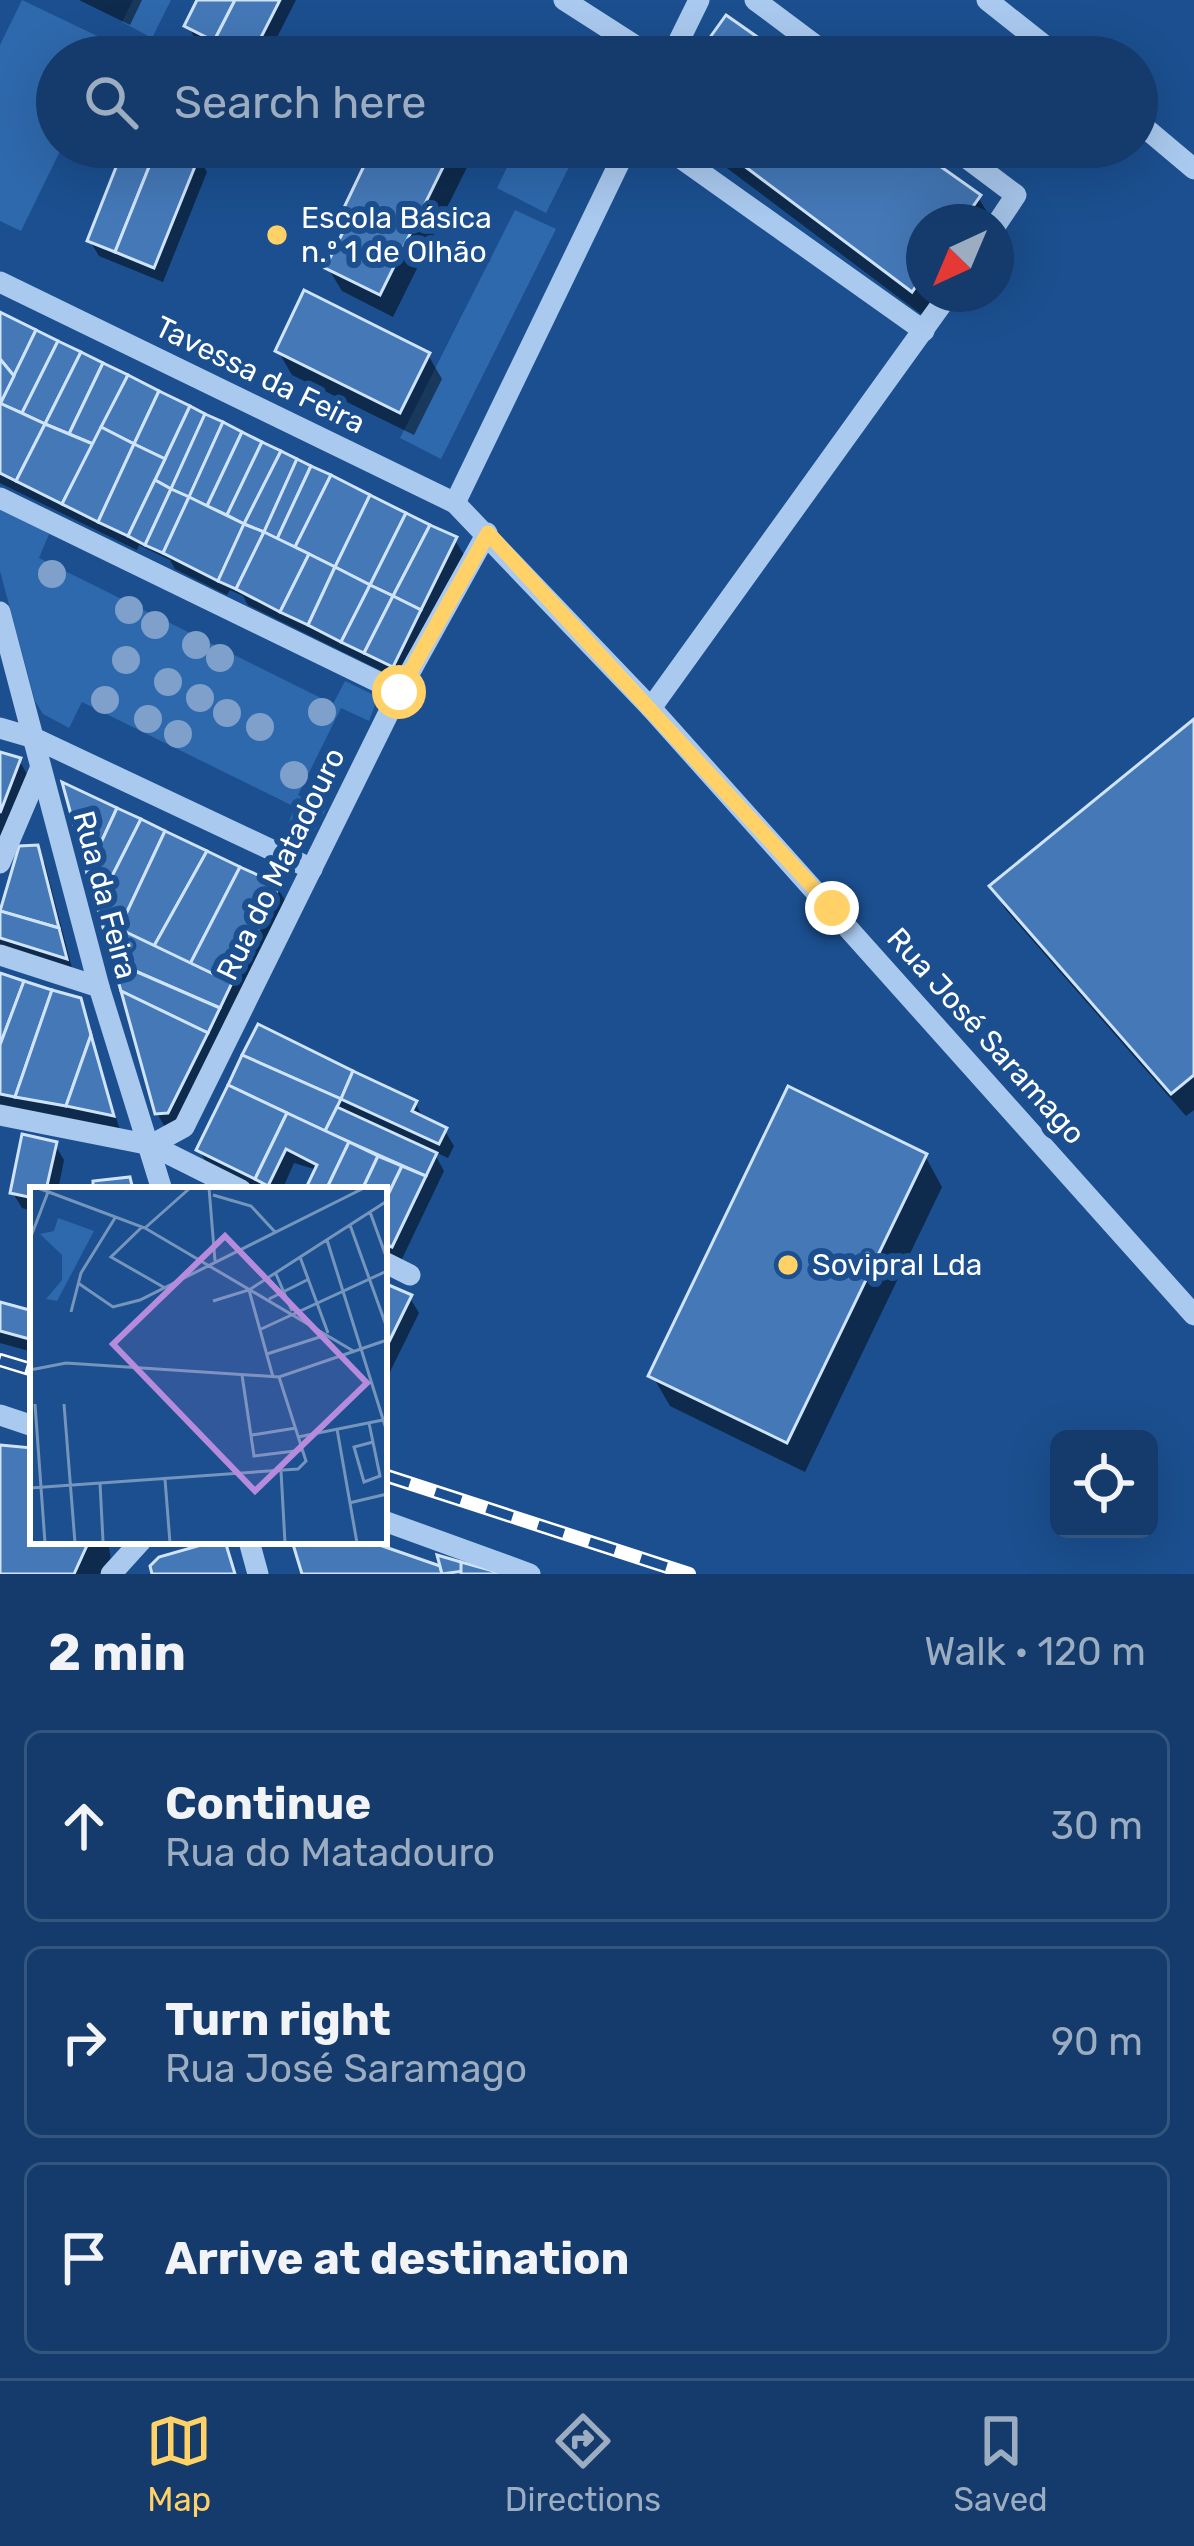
<!DOCTYPE html>
<html lang="en">
<head>
<meta charset="utf-8">
<style>
  body { margin:0; font-family:Rubik,sans-serif; background:#1d4271; color:#f1f3f6 }
  .controls { position:absolute; right:36px; bottom:36px; display:grid; overflow:hidden; border-radius:18px; box-shadow:0 12px 48px #0002 }
  .controls button { width:108px; height:108px; display:grid; place-items:center; padding:0; border:0; border-bottom:3px solid #33557e; background:#143b6b; color:#f1f3f6; font:60px sans-serif }
  .compass { position:absolute; left:906px; top:204px; width:108px; height:108px; border-radius:50%; background:#143b6b; box-shadow:0 12px 48px #0002; rotate:224deg }
  .stop { position:absolute; width:36px; height:36px; margin:-27px; border:9px solid #ffd166; border-radius:50%; background:#fff }
  .stop.end { background:#ffd166; border-color:#fff; box-shadow:0 3px 12px #0008 }
  .list { margin:0; padding:0; list-style:none }
  h2 { display:flex; justify-content:space-between; align-items:center; height:156px; margin:0; padding:0 48px; font-size:51px }
  h2 small { font-size:39px; font-weight:400; color:#9dadc1 }
  .list li { display:grid; grid-template-columns:78px 1fr auto; gap:36px; align-items:center; box-sizing:border-box; height:192px; margin:0 24px 24px; padding:0 24px; border:3px solid #33557e; border-radius:18px }
  .list b { display:block; font-size:45px; white-space:nowrap }
  .list p { margin:0; font-size:39px; white-space:nowrap; color:#9dadc1 }
  .list em { font-size:39px; font-style:normal; color:#9dadc1 }
  .icon { flex:none; width:66px; height:66px; fill:none; stroke:currentColor; stroke-width:2; stroke-linecap:round; stroke-linejoin:round }
  .map { position:relative; flex:none; width:1194px; height:1574px; overflow:hidden }
  .search { position:absolute; background:#143b6b; box-shadow:0 12px 48px #0002; left:36px; right:36px; top:36px; height:132px; display:flex; align-items:center; gap:30px; box-sizing:border-box; padding:0 42px; border-radius:66px; color:#9dadc1; font-size:45px }
  .sheet { height:804px; background:#143b6b }
  nav { display:flex; justify-content:space-around; align-items:center; box-sizing:border-box; height:168px; border-top:3px solid #33557e; background:#143b6b; font-size:33px; color:#9dadc1 }
  nav a { display:grid; justify-items:center; gap:6px }
  nav .on { color:#ffd166 }
  .map>svg:first-child { display:block }
  .green { fill:#2e69ad }
  .shadow { fill:#0007 }
  .building { fill:#4478b7; stroke:#cfe3fa; stroke-width:3 }
  .lines { fill:none; stroke-linecap:round; stroke-linejoin:round }
  .minor { stroke:#a9c9ee; stroke-width:21 }
  .rail-casing { stroke:#fff; stroke-width:14 }
  .rail { stroke:#1b4f8f; stroke-width:9; stroke-dasharray:27; stroke-linecap:butt }
  .tree { fill:#7ea0ca }
  .route { stroke:#ffd166; stroke-width:15 }
  .poi-dot { fill:#ffd166; stroke:#1b4f8f; stroke-width:4.5 }
  .labels { text-anchor:middle; stroke-width:12; stroke-linejoin:round; paint-order:stroke }
  .poi-label { font-size:30px; fill:#fff; stroke:#1b4f8f; text-anchor:start }
  .street-label { font-size:30px; fill:#fff; stroke:#1b4f8f }
  .inset-road { fill:none; stroke:#7695bc; stroke-width:3 }
  .view { fill:#b68bdc; fill-opacity:0.15; stroke:#b68bdc; stroke-width:6 }
  .inset-edge { fill:none; stroke:#fff; stroke-width:6 }
</style>
</head>
<body>
<div class="map">
<svg width="1194" height="1574" viewBox="0 0 1194 1574">
  <rect width="100%" height="100%" fill="#1b4f8f"/>
  <!-- green -->
  <g class="green">
    <path d="M 22,0 L 112,43 L 105,57 L 57,57 L 57,147 L 62,147 L 21,231 L 0,221 L 0,45 Z"/>
    <path d="M 133,0 L 171,0 L 152,38 L 122,22 Z"/>
    <path d="M 517,147 L 579,147 L 546,213 L 497,188 Z"/>
    <path d="M 515,210 L 556,229 L 441,459 L 400,438 Z"/>
    <path d="M 0,506 L 49,534 L 39,558 L 333,704 L 345,681 L 378,697 L 369,721 L 341,708 L 298,795 L 326,809 L 310,839 L 284,834 L 295,807 L 82,702 L 69,728 L 43,714 L 35,701 L 0,571 Z"/>
  </g>
  <!-- shadow -->
  <g class="shadow">
    <path d="M 79,0 L 142,0 L 130,25 Z"/>
    <path d="M 201,0 L 296,0 L 267,57 L 227,57 L 197,42 L 188,26 Z"/>
    <path d="M 127,147 L 176,147 L 198,156 L 207,172 L 163,282 L 99,256 L 90,241 Z"/>
    <path d="M 377,147 L 477,147 L 393,317 L 342,291 L 328,268 L 348,228 L 342,217 Z"/>
    <path d="M 699,147 L 907,147 L 978,197 L 993,222 L 924,222 L 924,294 L 949,294 L 930,321 Z"/>
    <path d="M 0,316 L 455,540 L 464,555 L 402,681 L 248,605 L 243,596 L 230,590 L 227,595 L 175,569 L 170,560 L 139,545 L 137,550 L 0,483 Z"/>
    <path d="M 278,351 L 428,355 L 442,379 L 414,435 L 292,375 Z"/>
    <path d="M 1194,723 L 1194,1110 L 1186,1116 L 1006,910 L 992,887 Z"/>
    <path d="M 0,755 L 19,760 L 28,776 L 0,849 Z"/>
    <path d="M 66,787 L 277,888 L 287,903 L 176,1128 L 166,1129 L 157,1113 Z"/>
    <path d="M 36,848 L 45,864 L 73,972 L 0,946 L 0,913 Z"/>
    <path d="M 0,976 L 79,1001 L 120,1130 L 0,1106 Z"/>
    <path d="M 259,1028 L 415,1103 L 425,1121 L 445,1131 L 454,1146 L 448,1158 L 433,1151 L 444,1171 L 401,1261 L 384,1253 L 384,1190 L 294,1163 L 282,1190 L 257,1190 L 208,1165 L 199,1150 Z"/>
    <path d="M 55,1145 L 64,1160 L 58,1190 L 33,1190 L 33,1211 L 22,1208 L 13,1193 Z"/>
    <path d="M 925,1156 L 942,1187 L 805,1472 L 670,1406 L 652,1375 Z"/>
    <path d="M 384,1286 L 410,1298 L 419,1313 L 384,1384 Z"/>
    <path d="M 0,1305 L 33,1314 L 33,1352 L 0,1343 Z"/>
    <path d="M 0,1448 L 33,1451 L 33,1541 L 108,1541 L 113,1574 L 0,1574 Z"/>
  </g>
  <!-- building -->
  <g class="building">
    <path d="M 197,0 L 235,0 L 214,41 L 184,26 Z"/>
    <path d="M 235,0 L 280,0 L 251,57 L 214,41 Z"/>
    <path d="M 726,15 L 786,57 L 696,57 Z"/>
    <path d="M 124,147 L 157,147 L 115,252 L 87,241 Z"/>
    <path d="M 157,147 L 200,154 L 154,268 L 115,252 Z"/>
    <path d="M 373,147 L 453,147 L 380,295 L 325,268 L 348,222 L 339,218 Z"/>
    <path d="M 719,147 L 913,147 L 981,195 L 962,222 L 924,222 L 924,275 L 912,292 Z"/>
    <path d="M 304,290 L 430,353 L 400,413 L 275,351 Z"/>
    <path d="M 0,312 L 36,330 L 14,376 L 0,359 Z"/>
    <path d="M 36,330 L 58,341 L 22,413 L 0,404 Z"/>
    <path d="M 58,341 L 81,352 L 45,424 L 22,413 Z"/>
    <path d="M 81,352 L 103,363 L 69,434 L 45,424 Z"/>
    <path d="M 0,359 L 14,376 L 0,404 Z"/>
    <path d="M 103,363 L 128,375 L 93,444 L 69,434 Z"/>
    <path d="M 128,375 L 159,391 L 134,444 L 101,427 Z"/>
    <path d="M 159,391 L 190,406 L 165,459 L 134,444 Z"/>
    <path d="M 0,403 L 45,424 L 16,481 L 0,473 Z"/>
    <path d="M 190,406 L 205,414 L 171,489 L 155,480 Z"/>
    <path d="M 205,414 L 223,422 L 189,497 L 171,489 Z"/>
    <path d="M 223,422 L 242,432 L 207,506 L 189,497 Z"/>
    <path d="M 45,424 L 93,444 L 62,504 L 16,481 Z"/>
    <path d="M 101,427 L 134,444 L 98,522 L 62,504 Z"/>
    <path d="M 242,432 L 262,442 L 227,515 L 207,506 Z"/>
    <path d="M 262,442 L 281,451 L 244,524 L 227,515 Z"/>
    <path d="M 134,444 L 165,459 L 128,536 L 98,522 Z"/>
    <path d="M 281,451 L 297,459 L 264,532 L 244,524 Z"/>
    <path d="M 297,459 L 311,466 L 277,539 L 264,532 Z"/>
    <path d="M 311,466 L 331,475 L 295,547 L 277,539 Z"/>
    <path d="M 331,475 L 370,495 L 335,567 L 295,547 Z"/>
    <path d="M 155,480 L 171,489 L 145,545 L 128,536 Z"/>
    <path d="M 171,489 L 189,497 L 163,553 L 145,545 Z"/>
    <path d="M 370,495 L 406,513 L 370,585 L 335,567 Z"/>
    <path d="M 189,497 L 244,524 L 218,581 L 163,553 Z"/>
    <path d="M 406,513 L 430,525 L 393,596 L 370,585 Z"/>
    <path d="M 244,524 L 264,532 L 236,589 L 218,581 Z"/>
    <path d="M 430,525 L 457,537 L 421,610 L 393,596 Z"/>
    <path d="M 264,532 L 309,554 L 280,612 L 236,589 Z"/>
    <path d="M 309,554 L 335,567 L 308,625 L 280,612 Z"/>
    <path d="M 335,567 L 370,585 L 341,642 L 308,625 Z"/>
    <path d="M 370,585 L 393,596 L 364,653 L 341,642 Z"/>
    <path d="M 393,596 L 421,610 L 393,667 L 364,653 Z"/>
    <path d="M 1194,719 L 1194,1075 L 1171,1094 L 989,886 Z"/>
    <path d="M 0,752 L 21,758 L 0,813 Z"/>
    <path d="M 62,782 L 117,808 L 87,873 Z"/>
    <path d="M 117,808 L 141,819 L 97,906 L 87,873 Z"/>
    <path d="M 141,819 L 165,831 L 119,929 L 101,920 L 97,906 Z"/>
    <path d="M 165,831 L 207,851 L 154,946 L 119,929 Z"/>
    <path d="M 38,845 L 59,928 L 0,911 L 19,846 Z"/>
    <path d="M 207,851 L 240,867 L 190,964 L 154,946 Z"/>
    <path d="M 240,867 L 280,885 L 232,983 L 190,964 Z"/>
    <path d="M 0,911 L 59,928 L 67,959 L 0,938 Z"/>
    <path d="M 101,920 L 232,983 L 220,1008 L 112,961 Z"/>
    <path d="M 112,961 L 220,1008 L 208,1033 L 121,991 Z"/>
    <path d="M 0,973 L 24,981 L 0,1045 Z"/>
    <path d="M 24,981 L 52,990 L 15,1097 L 0,1094 L 0,1045 Z"/>
    <path d="M 52,990 L 81,998 L 91,1035 L 66,1106 L 15,1097 Z"/>
    <path d="M 121,991 L 208,1033 L 168,1113 L 155,1114 Z"/>
    <path d="M 258,1024 L 353,1071 L 341,1099 L 242,1055 Z"/>
    <path d="M 91,1035 L 114,1116 L 66,1106 Z"/>
    <path d="M 242,1055 L 341,1099 L 325,1131 L 228,1085 Z"/>
    <path d="M 353,1071 L 417,1101 L 412,1111 L 447,1128 L 439,1144 L 341,1099 Z"/>
    <path d="M 228,1085 L 287,1113 L 255,1179 L 196,1150 Z"/>
    <path d="M 788,1086 L 927,1154 L 787,1443 L 648,1376 Z"/>
    <path d="M 337,1107 L 437,1153 L 426,1176 L 325,1131 Z"/>
    <path d="M 287,1113 L 349,1142 L 326,1190 L 305,1190 L 317,1165 L 286,1149 L 268,1186 L 255,1179 Z"/>
    <path d="M 22,1134 L 57,1142 L 46,1190 L 33,1190 L 33,1198 L 10,1193 Z"/>
    <path d="M 349,1142 L 378,1156 L 362,1190 L 326,1190 Z"/>
    <path d="M 378,1156 L 402,1166 L 384,1203 L 384,1190 L 362,1190 Z"/>
    <path d="M 402,1166 L 426,1176 L 392,1247 L 384,1244 L 384,1203 Z"/>
    <path d="M 130,1177 L 133,1190 L 93,1190 L 93,1181 Z"/>
    <path d="M 384,1283 L 412,1295 L 384,1352 Z"/>
    <path d="M 0,1302 L 33,1311 L 33,1340 L 0,1331 Z"/>
    <path d="M 0,1445 L 33,1448 L 33,1541 L 89,1541 L 74,1574 L 0,1574 Z"/>
    <path d="M 215,1541 L 225,1541 L 235,1574 L 152,1574 L 150,1566 L 159,1557 Z"/>
    <path d="M 292,1541 L 368,1541 L 440,1566 L 442,1574 L 302,1574 Z"/>
    <path d="M 437,1555 L 461,1562 L 464,1571 L 442,1574 Z"/>
    <path d="M 461,1562 L 504,1574 L 461,1574 Z"/>
  </g>
  <g class="lines">
    <!-- minor -->
    <g class="minor">
      <path d="M 564,0 L 653,57"/>
      <path d="M 755,0 L 831,57"/>
      <path d="M 987,0 L 1059,57"/>
      <path d="M 671,57 L 699,0"/>
      <path d="M 1137,121 L 1194,169"/>
      <path d="M 665,147 L 924,331"/>
      <path d="M 952,147 L 1016,195 L 996,225"/>
      <path d="M 0,282 L 455,503 L 651,708 L 1194,1315"/>
      <path d="M 0,498 L 399,692"/>
      <path d="M 455,503 L 627,147"/>
      <path d="M 0,612 L 99,987 L 162,1190"/>
      <path d="M 651,708 L 949,294"/>
      <path d="M 0,728 L 34,738 L 312,869"/>
      <path d="M 0,863 L 40,769"/>
      <path d="M 0,955 L 99,987"/>
      <path d="M 0,1115 L 151,1145 L 241,1190"/>
      <path d="M 151,1145 L 184,1127 L 399,692 L 487,533"/>
      <path d="M 384,1262 L 410,1275"/>
      <path d="M 0,1415 L 33,1426"/>
      <path d="M 384,1521 L 530,1574"/>
      <path d="M 249,1541 L 258,1574"/>
      <path d="M 111,1574 L 141,1541"/>
    </g>
    <defs>
      <g id="rail">
        <path d="M 0,1360 L 33,1370"/>
        <path d="M 384,1475 L 689,1574"/>
      </g>
    </defs>
    <!-- rail casing -->
    <use href="#rail" class="rail-casing"/>
    <!-- rail -->
    <use href="#rail" class="rail"/>
  </g>
  <!-- trees -->
  <g class="tree">
    <circle cx="52" cy="574" r="14"/>
    <circle cx="129" cy="610" r="14"/>
    <circle cx="155" cy="625" r="14"/>
    <circle cx="196" cy="645" r="14"/>
    <circle cx="220" cy="658" r="14"/>
    <circle cx="126" cy="660" r="14"/>
    <circle cx="168" cy="682" r="14"/>
    <circle cx="200" cy="698" r="14"/>
    <circle cx="105" cy="700" r="14"/>
    <circle cx="322" cy="712" r="14"/>
    <circle cx="227" cy="713" r="14"/>
    <circle cx="148" cy="719" r="14"/>
    <circle cx="260" cy="727" r="14"/>
    <circle cx="178" cy="734" r="14"/>
    <circle cx="294" cy="775" r="14"/>
  </g>
  <g class="lines">
    <!-- route -->
    <path class="route" d="M 399,692 L 488,533 L 832,908"/>
  </g>
  <!-- markers -->
  <g class="poi-dot">
    <circle cx="277" cy="235" r="12"/>
    <circle cx="788" cy="1265" r="12"/>
  </g>
  <g class="labels">
    <!-- poi labels -->
    <g class="poi-label">
      <text x="301" y="228">Escola Básica<tspan x="301" dy="34">n.º 1 de Olhão</tspan></text>
      <text x="812" y="1275">Sovipral Lda</text>
    </g>
    <!-- street labels -->
    <g class="street-label">
      <text transform="translate(260 375) rotate(26)" y="10">Tavessa da Feira</text>
      <text transform="translate(281 864) rotate(-64)" y="10">Rua do Matadouro</text>
      <text transform="translate(105 895) rotate(75)" y="10">Rua da Feira</text>
      <text transform="translate(986 1036) rotate(48)" y="10">Rua José Saramago</text>
    </g>
  </g>
  <!-- overview -->
  <g transform="translate(30 1187)">
    <rect width="357" height="357" fill="#1b4f8f"/>
    <path d="M 28,31 L 64,44 L 27,114 L 16,112 L 32,93 L 32,68 L 10,47 L 24,44 Z" fill="#2e69ad"/>
    <path class="inset-road" d="M 8,1 L 115,41 L 325,165M 179,1 L 185,74M 183,8 L 221,19 L 246,46M 340,25 L 357,72M 320,38 L 357,141M 112,40 L 81,70 L 135,101M 115,41 L 160,1M 0,52 L 18,5M 297,53 L 357,245M 270,70 L 298,146M 246,87 L 262,124M 48,96 L 83,120 L 110,113 L 334,1M 219,103 L 243,190M 239,112 L 279,92M 183,114 L 219,103 L 357,14M 41,125 L 51,86 L 85,31M 229,143 L 357,84M 237,167 L 296,148M 0,183 L 36,176 L 249,190 L 357,153M 212,188 L 224,269 L 273,263M 5,217 L 15,356M 34,217 L 45,356M 339,236 L 350,289 L 334,295 L 324,260 L 343,255M 307,242 L 327,356M 222,248 L 266,241M 268,250 L 353,233M 251,284 L 255,356M 135,292 L 140,356M 70,296 L 73,354M 0,301 L 268,282 L 276,274 L 249,190M 319,316 L 357,307"/>
    <path class="view" d="M 195,49 L 337,196 L 225,304 L 83,157 Z"/>
    <rect width="357" height="357" class="inset-edge"/>
  </g>
</svg>
<div class="controls">
<button><svg class="icon" aria-label="locate" viewBox="0 0 24 24"><circle cx="12" cy="12" r="6"/><path d="M12 2v4M12 18v4M2 12h4M18 12h4"/></svg></button>
</div>
<svg class="compass" viewBox="-18 -18 36 36"><path d="M0-13l5 13h-10z" fill="#e53935"/><path d="M0 13l5-13h-10z" fill="#9dadc1"/></svg>
<div class="stop" style="left:399px;top:692px"></div>
<div class="stop end" style="left:832px;top:908px"></div>
<div class="search"><svg class="icon" aria-label="search" viewBox="0 0 24 24"><circle cx="10" cy="10" r="6"/><path d="M15 15l6 6"/></svg>Search here</div>
</div>
<section class="sheet">
<h2>2 min<small>Walk · 120 m</small></h2>
<ul class="list">
<li><svg class="icon" aria-label="ahead" viewBox="0 0 24 24"><path d="M12 20V5M6 11l6-6 6 6"/></svg><div><b>Continue</b><p>Rua do Matadouro</p></div><em>30 m</em></li>
<li><svg class="icon" aria-label="right" viewBox="0 0 24 24"><path d="M7 20v-9h11M14 6l5 5-5 5"/></svg><div><b>Turn right</b><p>Rua José Saramago</p></div><em>90 m</em></li>
<li><svg class="icon" aria-label="arrive" viewBox="0 0 24 24"><path d="M6 21V4h12l-3 4 3 4H6"/></svg><div><b>Arrive at destination</b></div></li>
</ul>
</section>
<nav>
<a class="on"><svg class="icon" aria-label="map" viewBox="0 0 24 24"><path d="M3 6l6-2 6 2 6-2v14l-6 2-6-2-6 2zM9 4v14M15 6v14"/></svg>Map</a>
<a><svg class="icon" aria-label="directions" viewBox="0 0 24 24"><path d="M12 3l9 9-9 9-9-9zM9 14v-3h6M13 9l2 2-2 2"/></svg>Directions</a>
<a><svg class="icon" aria-label="saved" viewBox="0 0 24 24"><path d="M7 4h10v16l-5-4-5 4z"/></svg>Saved</a>
</nav>
</body>
</html>
